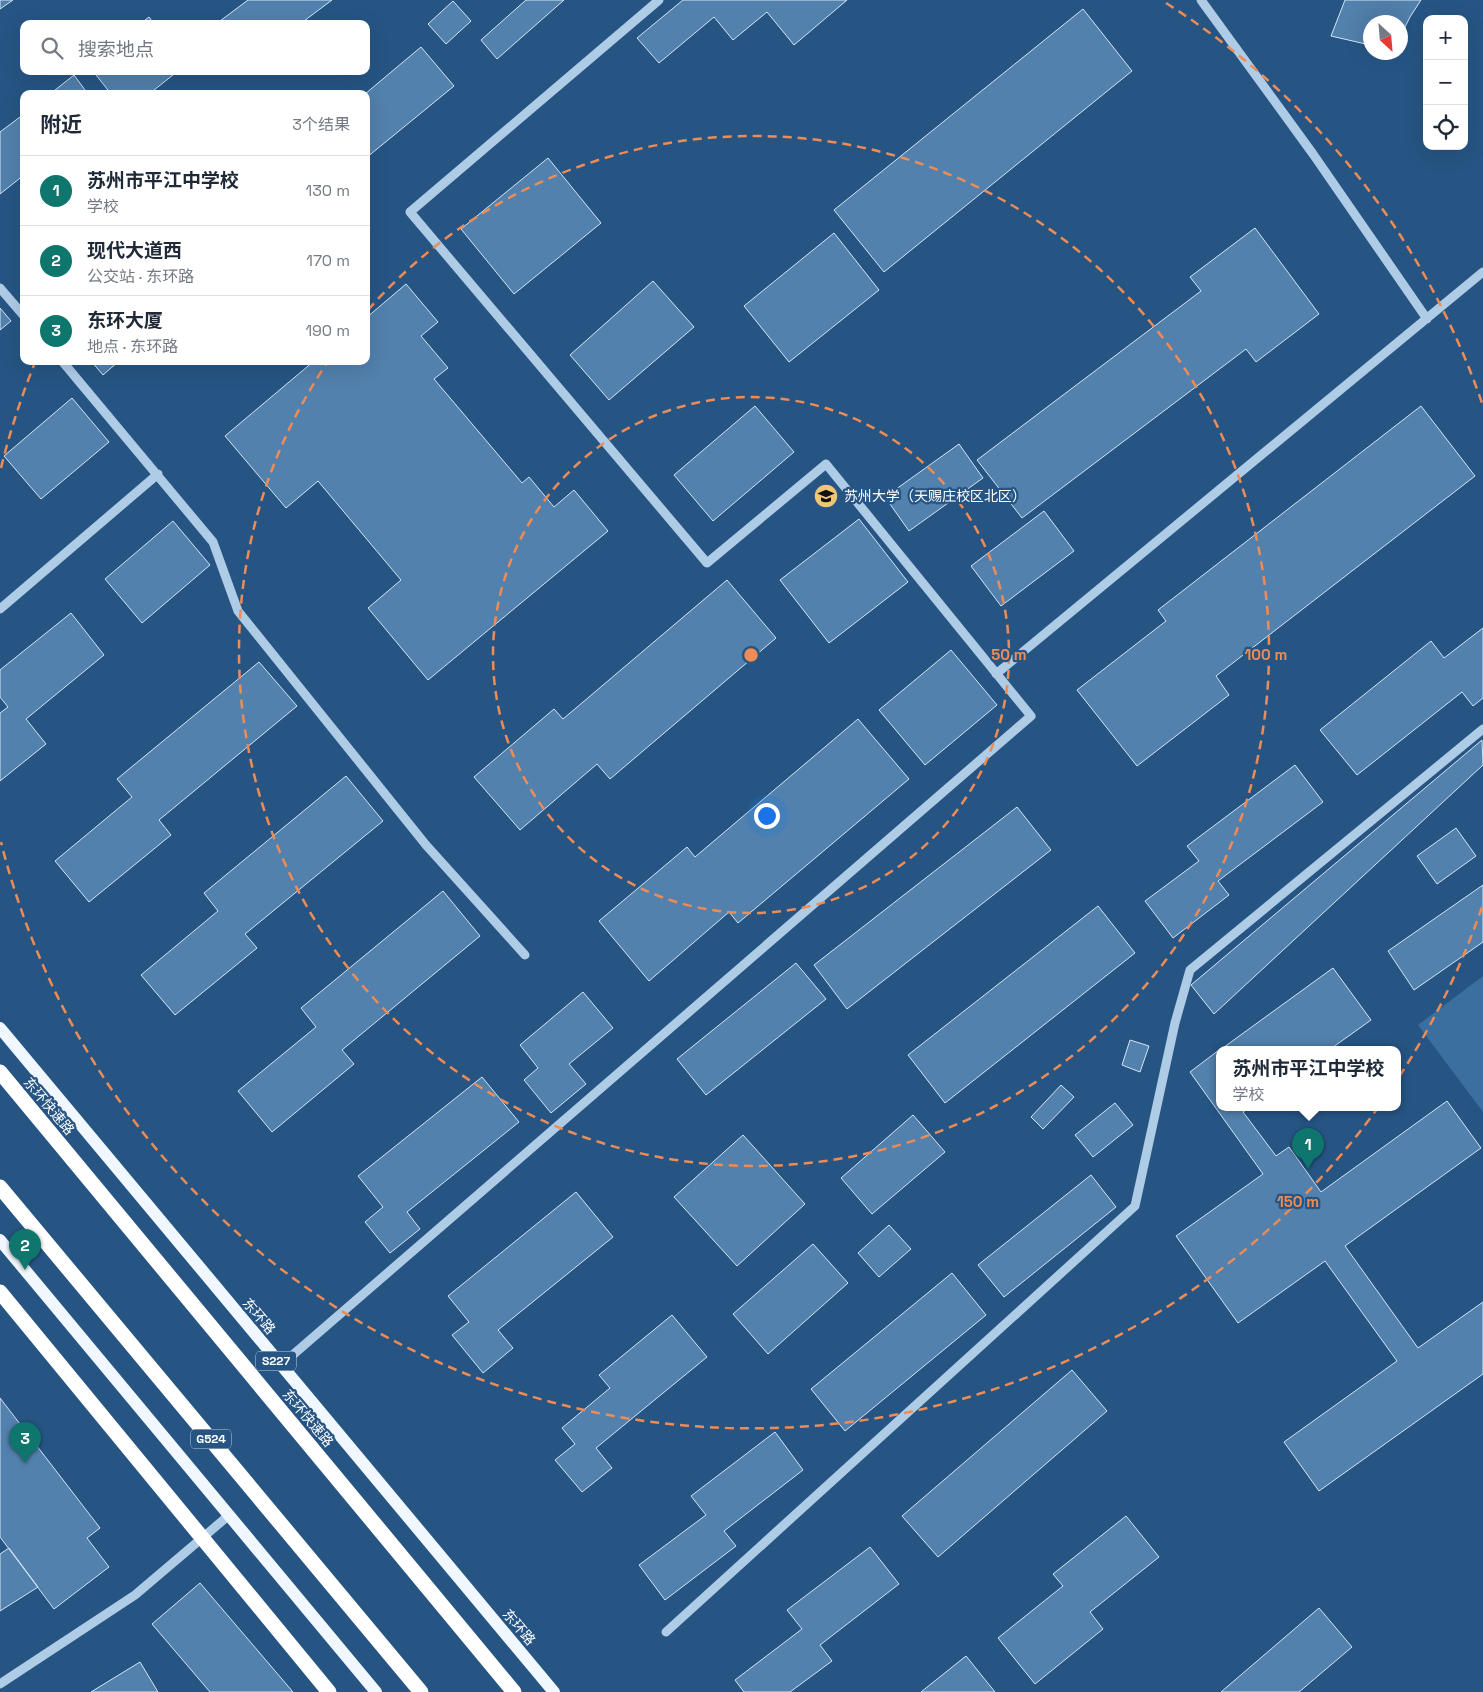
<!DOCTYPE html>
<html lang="zh">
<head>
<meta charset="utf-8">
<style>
  :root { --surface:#fff; --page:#f6f6f7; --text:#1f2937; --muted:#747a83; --line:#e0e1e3; --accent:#0f766e }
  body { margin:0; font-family:"Space Grotesk","Noto Sans SC",sans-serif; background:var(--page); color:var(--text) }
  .controls { position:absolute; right:15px; top:15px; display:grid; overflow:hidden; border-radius:10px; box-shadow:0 5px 20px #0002 }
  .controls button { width:45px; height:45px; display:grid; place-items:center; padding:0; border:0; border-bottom:1px solid var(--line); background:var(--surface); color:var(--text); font:25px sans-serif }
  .compass { position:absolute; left:1363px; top:15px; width:45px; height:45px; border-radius:50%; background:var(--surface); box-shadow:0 5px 20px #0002; rotate:154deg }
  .you { position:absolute; left:766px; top:815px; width:18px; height:18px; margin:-12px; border:4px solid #fff; border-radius:50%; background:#1a73e8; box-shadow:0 0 0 8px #1a73e833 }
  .badge { display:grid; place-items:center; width:32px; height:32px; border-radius:50%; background:var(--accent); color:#fff; font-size:16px; font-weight:700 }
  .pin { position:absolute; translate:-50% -41px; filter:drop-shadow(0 1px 2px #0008) }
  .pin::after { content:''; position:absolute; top:26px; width:18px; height:15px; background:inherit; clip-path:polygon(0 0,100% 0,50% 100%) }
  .popup { position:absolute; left:1216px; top:1046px; width:185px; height:65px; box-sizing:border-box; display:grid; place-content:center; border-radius:10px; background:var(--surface); filter:drop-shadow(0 1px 4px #0005); font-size:16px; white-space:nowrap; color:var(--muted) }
  .popup b { font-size:19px; color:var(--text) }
  .popup::after { content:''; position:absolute; left:50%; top:100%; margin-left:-10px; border:10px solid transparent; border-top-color:var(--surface) }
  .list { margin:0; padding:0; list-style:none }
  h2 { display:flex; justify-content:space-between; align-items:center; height:65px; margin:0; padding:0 20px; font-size:21px }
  h2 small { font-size:16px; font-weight:400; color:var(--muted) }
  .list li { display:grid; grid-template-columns:32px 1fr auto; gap:15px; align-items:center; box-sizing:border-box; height:70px; padding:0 20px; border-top:1px solid var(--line) }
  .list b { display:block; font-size:19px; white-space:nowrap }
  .list p { margin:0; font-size:16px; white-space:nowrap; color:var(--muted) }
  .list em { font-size:16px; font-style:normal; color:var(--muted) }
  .icon { flex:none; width:28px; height:28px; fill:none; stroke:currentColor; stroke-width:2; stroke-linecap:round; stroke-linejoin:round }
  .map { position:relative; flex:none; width:1483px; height:1692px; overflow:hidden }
  .search { position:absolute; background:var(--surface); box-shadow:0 5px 20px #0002; left:20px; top:20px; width:350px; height:55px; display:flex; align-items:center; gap:12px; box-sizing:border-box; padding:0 18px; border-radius:10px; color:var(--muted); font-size:19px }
  .panel { position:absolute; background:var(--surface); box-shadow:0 5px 20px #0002; left:20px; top:90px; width:350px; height:275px; border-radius:10px }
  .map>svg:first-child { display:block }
  .green { fill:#3a6fa0 }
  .building { fill:#5281ad; stroke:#d3e5f6 }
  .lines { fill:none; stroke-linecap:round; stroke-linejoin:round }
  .minor { stroke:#afcce7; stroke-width:9 }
  .major { stroke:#f1f7fe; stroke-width:12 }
  .highway { stroke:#fff; stroke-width:15 }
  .highway-bridge { stroke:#fff; stroke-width:15 }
  .ring { fill:none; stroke:#ef8b55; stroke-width:2.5; stroke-dasharray:9 6 }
  .labels { text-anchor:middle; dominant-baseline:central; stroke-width:4.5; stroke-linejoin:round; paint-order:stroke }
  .shield { fill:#265584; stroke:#beccda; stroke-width:1 }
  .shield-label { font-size:12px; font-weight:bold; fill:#fff }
  .poi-label { font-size:14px; fill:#fff; stroke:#265584; text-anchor:start }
  .street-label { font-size:14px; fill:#fff; stroke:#265584 }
  .centre { fill:#ef8b55; stroke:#265584; stroke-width:2.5 }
  .ring-label { font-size:15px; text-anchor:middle; font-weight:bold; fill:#ef8b55; stroke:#265584; stroke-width:4.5; stroke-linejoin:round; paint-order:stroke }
</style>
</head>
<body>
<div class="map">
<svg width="1483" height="1692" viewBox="0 0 1483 1692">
  <rect width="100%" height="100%" fill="#265584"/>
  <path class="green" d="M1483 976V1112L1418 1025Z"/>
  <path class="building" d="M0 0H13L0 9Z
    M248 0H332L300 24H216Z
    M526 0H564L497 59 481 40Z
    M683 0H847L794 45 767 12 733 40 714 17 659 63 637 38Z
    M1345 0H1421L1410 17 1400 37V22H1370V45L1331 36Z
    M453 1 471 21 446 44 428 24Z
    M1083 9 1132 71 884 272 834 210Z
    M149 17 154 24H140Z
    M421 47 454 86 366 158 365 94Z
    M93 71H178L149 94H111Z
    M74 75 88 94H50Z
    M24 114V175L0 194V132Z
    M548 158 601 223 514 294 461 229Z
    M1255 228 1319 314 1256 362 1246 349 1022 518 977 460 1201 291 1190 277Z
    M834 233 879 290 789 362 744 306Z
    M653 281 694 327 609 400 570 355Z
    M406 284 438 322 421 336 448 368 434 379 522 483 529 477 554 507 574 490 608 531 428 680 368 608 401 580 318 481 286 508 225 436 314 361H366V318Z
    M0 308 11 321 0 330Z
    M91 361H119L103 375Z
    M72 398 109 442 41 499 4 456Z
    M755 406 794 452 713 521 674 475Z
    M1421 406 1475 476 1216 676 1229 695 1137 766 1077 690 1166 621 1158 610Z
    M959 444 983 478 909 531 885 497Z
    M1044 511 1074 551 1001 606 971 566Z
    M859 519 908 582 829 643 780 580Z
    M173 521 210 565 142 623 105 579Z
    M727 580 776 638 610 779 597 764 520 830 474 777 554 709 563 719Z
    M71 613 104 655 26 719 46 744 0 781V713L8 707 0 697V670Z
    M1483 628V698L1473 706 1462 692 1357 775 1320 730 1431 641 1444 658Z
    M951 650 997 705 925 765 879 710Z
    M259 662 297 706 159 820 171 835 89 902 55 861 132 797 117 779Z
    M858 719 909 779 738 923 729 912 649 981 599 921 687 847 695 857Z
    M1482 740 1483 765 1214 1014 1191 985Z
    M1295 765 1323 802 1218 881 1229 895 1173 938 1145 901 1199 861 1187 846Z
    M346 776 383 821 245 934 257 948 175 1015 141 975 218 911 204 893Z
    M1017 807 1051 850 847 1009 814 965Z
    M1456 828 1476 856 1437 884 1417 856Z
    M1483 885V942L1414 990 1388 951Z
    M443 891 480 936 342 1050 354 1064 272 1132 238 1091 316 1027 301 1008Z
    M1098 906 1135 953 945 1103 908 1055Z
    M796 963 826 999 706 1095 677 1059Z
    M1333 968 1371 1020 1329 1050H1220Z
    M583 992 613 1028 569 1064 586 1084 551 1113 524 1080 538 1068 520 1045Z
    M1130 1040 1149 1046 1140 1072 1122 1065Z
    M1219 1050V1108H1249L1243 1112 1276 1156 1289 1147 1321 1192 1447 1101 1481 1148 1345 1246 1418 1348 1483 1302V1374L1319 1491 1284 1442 1397 1361 1325 1261 1238 1323 1176 1236 1263 1174 1190 1072Z
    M482 1077 519 1122 407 1212 420 1229 390 1253 365 1222 383 1207 358 1176Z
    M1061 1085 1074 1097 1043 1129 1031 1117Z
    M1115 1103 1133 1125 1093 1157 1075 1135Z
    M913 1115 945 1152 872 1214 841 1178Z
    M743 1135 805 1204 737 1266 674 1197Z
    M1091 1175 1116 1207 1004 1297 978 1265Z
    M576 1192 613 1237 498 1330 513 1348 483 1373 452 1335 469 1322 448 1296Z
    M889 1225 911 1249 879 1277 858 1253Z
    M813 1244 848 1283 768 1354 733 1314Z
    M952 1273 986 1315 845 1431 811 1389Z
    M672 1315 707 1357 596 1448 612 1468 582 1492 555 1460 575 1444 562 1428 610 1388 599 1375Z
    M1072 1370 1107 1411 938 1557 902 1516Z
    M0 1398 100 1528 87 1538 109 1567 54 1609 0 1537Z
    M775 1432 803 1470 724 1531 736 1546 665 1600 639 1565 706 1515 691 1496Z
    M1126 1516 1159 1557 1090 1612 1103 1629 1035 1684 998 1638 1063 1586 1053 1574Z
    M870 1547 899 1584 820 1645 832 1661 790 1692H744L735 1680 802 1629 787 1610Z
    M9 1548 38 1587 0 1611V1554Z
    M200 1583 293 1692H210L152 1624Z
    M1319 1608 1352 1647 1299 1692H1221Z
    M966 1656 995 1692H921Z
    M140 1662 158 1692H91Z"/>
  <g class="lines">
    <path class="minor" d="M1201 0 1313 154 1427 319
      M0 288 24 316
      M62 361 213 542 238 611 426 845 525 955
      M0 609 158 474
      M996 674 1483 272
      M280 1366 1031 716 826 464 707 563 410 212 659 0
      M666 1632 1135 1206 1175 1023 1190 970 1483 729
      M0 1684 135 1595 228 1516"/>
    <path class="major" d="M0 1028 554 1692
      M0 1240 376 1692"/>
    <path class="highway" d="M0 1072 514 1692
      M0 1187 421 1692"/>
    <path class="highway-bridge" d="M0 1292 329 1692"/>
  </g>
  <g class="ring">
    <circle cx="751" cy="655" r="258"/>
    <path d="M368 310A515 515 0 1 1 327 363"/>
    <path d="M1482 907A773 773 0 0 1 1 842M1 468A773 773 0 0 1 34 365M1166 3A773 773 0 0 1 1482 403"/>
  </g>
  <defs>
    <g id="university-disc" transform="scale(1.25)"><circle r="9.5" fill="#f0c574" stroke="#265584"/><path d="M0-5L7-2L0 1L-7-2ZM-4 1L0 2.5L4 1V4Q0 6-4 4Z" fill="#111"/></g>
  </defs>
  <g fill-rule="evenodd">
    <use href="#university-disc" x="826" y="496"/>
  </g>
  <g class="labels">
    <g class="shield">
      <rect x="256" y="1351.5" width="40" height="19" rx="4"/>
      <rect x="191" y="1429.5" width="40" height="19" rx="4"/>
    </g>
    <g class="shield-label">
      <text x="276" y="1361">S227</text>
      <text x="211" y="1439">G524</text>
    </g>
    <g class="poi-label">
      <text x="844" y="496">苏州大学（天赐庄校区北区）</text>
    </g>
    <g class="street-label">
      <text transform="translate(49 1106) rotate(50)">东环快速路</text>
      <text transform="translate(259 1316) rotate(50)">东环路</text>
      <text transform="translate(308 1418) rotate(50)">东环快速路</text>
      <text transform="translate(519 1627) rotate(50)">东环路</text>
    </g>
  </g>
  <circle cx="751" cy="655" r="8" class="centre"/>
  <g class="ring-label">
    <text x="1009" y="660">50 m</text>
    <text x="1266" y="660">100 m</text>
    <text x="1298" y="1207">150 m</text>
  </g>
</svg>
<div class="controls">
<button>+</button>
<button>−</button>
<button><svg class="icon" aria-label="locate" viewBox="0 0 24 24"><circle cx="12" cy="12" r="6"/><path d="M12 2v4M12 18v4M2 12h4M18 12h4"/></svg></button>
</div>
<svg class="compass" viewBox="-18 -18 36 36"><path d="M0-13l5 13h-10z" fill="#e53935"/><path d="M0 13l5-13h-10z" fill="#747a83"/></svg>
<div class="you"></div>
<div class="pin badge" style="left:1308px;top:1169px">1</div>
<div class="popup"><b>苏州市平江中学校</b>学校</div>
<div class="pin badge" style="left:25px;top:1270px">2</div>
<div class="pin badge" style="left:25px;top:1463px">3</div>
<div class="search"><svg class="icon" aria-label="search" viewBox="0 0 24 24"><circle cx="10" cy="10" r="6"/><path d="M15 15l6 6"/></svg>搜索地点</div>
<section class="panel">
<h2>附近<small>3个结果</small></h2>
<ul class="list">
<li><span class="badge">1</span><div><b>苏州市平江中学校</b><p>学校</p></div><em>130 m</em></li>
<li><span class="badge">2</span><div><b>现代大道西</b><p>公交站 · 东环路</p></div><em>170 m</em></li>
<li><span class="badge">3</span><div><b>东环大厦</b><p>地点 · 东环路</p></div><em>190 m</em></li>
</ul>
</section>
</div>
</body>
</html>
